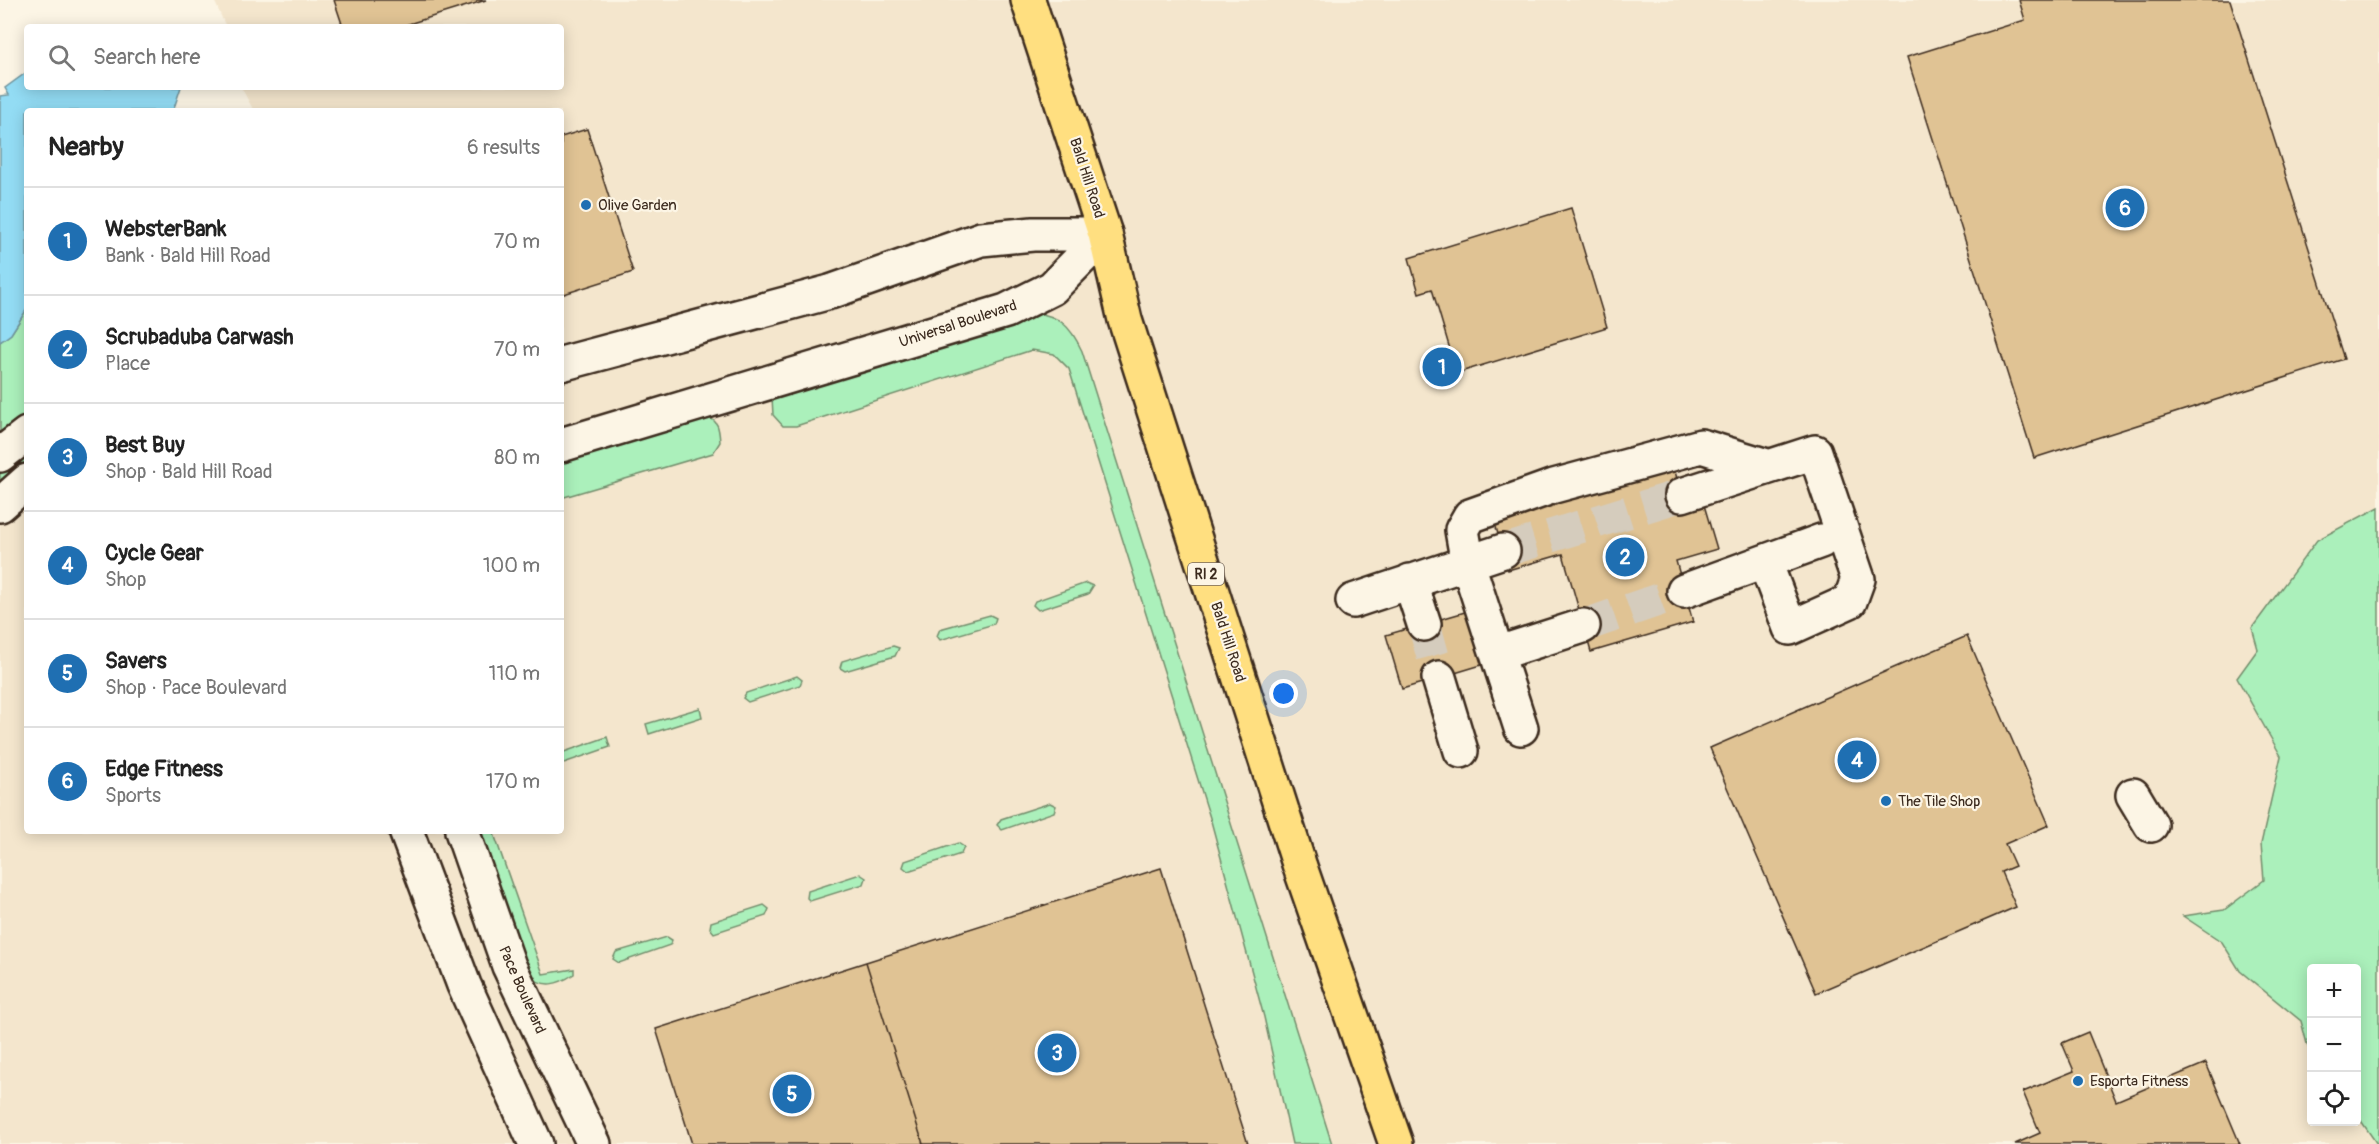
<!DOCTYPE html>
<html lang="en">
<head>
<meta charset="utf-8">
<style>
  :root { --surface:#fff; --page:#f6f6f6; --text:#222; --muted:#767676; --line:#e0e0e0; --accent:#1f6fb2 }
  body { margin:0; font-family:Pangolin,sans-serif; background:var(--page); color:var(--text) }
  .controls { position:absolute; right:18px; bottom:18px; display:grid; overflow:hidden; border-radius:6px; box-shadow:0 3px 15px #0003 }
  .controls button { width:54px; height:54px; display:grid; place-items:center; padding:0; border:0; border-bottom:2px solid var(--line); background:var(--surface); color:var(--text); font:30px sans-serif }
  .you { position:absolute; left:1284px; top:694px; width:21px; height:21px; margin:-15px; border:4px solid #fff; border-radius:50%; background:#1a73e8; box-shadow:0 0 0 9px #1a73e833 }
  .badge { display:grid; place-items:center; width:39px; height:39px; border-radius:50%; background:var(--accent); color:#fff; font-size:20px; font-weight:700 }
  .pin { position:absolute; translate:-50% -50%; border:3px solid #fff; box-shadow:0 2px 6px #0006 }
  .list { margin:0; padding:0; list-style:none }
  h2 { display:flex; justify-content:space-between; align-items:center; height:78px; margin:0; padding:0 24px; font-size:26px }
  h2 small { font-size:20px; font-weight:400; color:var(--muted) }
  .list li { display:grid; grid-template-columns:39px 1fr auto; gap:18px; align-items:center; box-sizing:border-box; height:108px; padding:0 24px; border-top:2px solid var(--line) }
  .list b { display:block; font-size:22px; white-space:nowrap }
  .list p { margin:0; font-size:20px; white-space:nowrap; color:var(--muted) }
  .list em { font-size:20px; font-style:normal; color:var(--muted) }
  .icon { flex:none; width:33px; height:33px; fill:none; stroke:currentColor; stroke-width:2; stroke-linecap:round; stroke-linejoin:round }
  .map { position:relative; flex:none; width:2379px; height:1144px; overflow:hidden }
  .search { position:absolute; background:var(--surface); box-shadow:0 3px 15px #0003; left:24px; top:24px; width:540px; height:66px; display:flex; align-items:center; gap:15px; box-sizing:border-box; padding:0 21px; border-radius:6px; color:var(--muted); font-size:22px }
  .panel { position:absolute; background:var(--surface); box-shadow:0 3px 15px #0003; left:24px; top:108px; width:540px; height:726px; border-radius:6px }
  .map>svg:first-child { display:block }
  .built { fill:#f4e6cd }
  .green { fill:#abf0bb; stroke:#738d6c; stroke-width:1.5 }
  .water { fill:#93dcf4; stroke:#70959e; stroke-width:1.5 }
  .building { fill:#e0c394; stroke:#3b2a1e; stroke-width:1.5 }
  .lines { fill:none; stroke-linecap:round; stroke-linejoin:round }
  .minor-tunnel { stroke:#d5ccbd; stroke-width:33; stroke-dasharray:33 16; stroke-linecap:butt }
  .minor-casing { stroke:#3b2a1e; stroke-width:38 }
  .major-casing { stroke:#3b2a1e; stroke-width:38 }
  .minor { stroke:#fcf5e5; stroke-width:33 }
  .major { stroke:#ffdf80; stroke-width:33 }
  .poi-dot { fill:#1f6fb2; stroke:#fcf5e5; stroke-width:2 }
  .labels { text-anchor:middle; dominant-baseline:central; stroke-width:4.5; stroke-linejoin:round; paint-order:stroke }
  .shield { fill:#fcf5e5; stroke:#75675a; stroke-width:1.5 }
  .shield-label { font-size:14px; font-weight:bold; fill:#3b2a1e }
  .street-label { font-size:15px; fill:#3b2a1e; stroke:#fcf5e5 }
  .poi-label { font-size:15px; fill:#3b2a1e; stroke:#fcf5e5; text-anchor:start }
</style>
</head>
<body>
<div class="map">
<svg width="2379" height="1144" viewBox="0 0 2379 1144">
  <rect width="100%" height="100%" fill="#fcf5e5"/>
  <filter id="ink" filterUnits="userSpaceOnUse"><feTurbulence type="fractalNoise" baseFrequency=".0167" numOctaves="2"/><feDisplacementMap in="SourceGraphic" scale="12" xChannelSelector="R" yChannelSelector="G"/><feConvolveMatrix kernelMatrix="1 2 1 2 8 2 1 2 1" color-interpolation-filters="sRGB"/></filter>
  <g filter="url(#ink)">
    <path class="built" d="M214 0H2379V507L2258 649 2237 678 2281 756 2261 844 2264 880 2224 910 2184 917 2222 942 2240 971 2301 1021 2307 1044 2311 1051 2312 1122H2356L2357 1115 2377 1144H0V505L27 481V831H561V111H254L241 87H561V27H226Z"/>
    <path class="green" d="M27 309V481L0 505V342L11 334Z
      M1032 312C1060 316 1070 325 1082 351L1332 1144H1292L1264 1017 1211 821 1069 369 1054 354 1032 350 796 426H783L773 415 772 397Z
      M706 416C719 421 719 429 720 442L713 453 561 498V461Z
      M2379 507V1144H2377L2357 1115 2356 968H2312L2311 1051 2307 1044 2301 1021 2240 971 2222 942 2183 916 2224 910 2264 880 2261 844 2281 756 2237 678 2258 649 2252 628 2317 540Z
      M1086 583 1093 586 1088 594 1038 610 1033 605 1035 601Z
      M990 615 996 618 994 624 940 640 937 636 940 629Z
      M893 646 899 648 895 656 845 671 840 668 842 661Z
      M797 676 802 680 800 685 748 702 743 698 746 693Z
      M700 708 702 717 649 734 646 724Z
      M607 737 610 747 561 764V753Z
      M1050 803 1056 806 1054 812 1002 830 997 825 1001 819Z
      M478 831H493L543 974 574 969V974C558 985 543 989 529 975Z
      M958 843 964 847 961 854 908 871 903 867 905 861Z
      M860 874 866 878 864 884 810 901 807 898 808 891Z
      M764 905 769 909 766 916 714 933 710 928 711 922Z
      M667 937 672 940 670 945 619 963 613 959 616 952Z"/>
    <path class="water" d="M27 72V87H181L173 111H27V309L11 334 0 342V96L9 95 5 88Z"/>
    <path class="building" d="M334 0H486L399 27H343Z
      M2019 0H2230L2344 359 2034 458 1907 57 2025 20Z
      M587 129 633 272 561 295V137Z
      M1571 208 1607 327 1457 373 1432 289 1419 293 1409 258Z
      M1674 468 1686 510 1704 505 1717 549 1676 561 1693 622 1591 652 1563 554 1508 570 1494 520Z
      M1472 610 1488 663 1402 689 1386 635Z
      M1967 636 2049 825 2005 844 2015 866 2001 872 2016 907 1816 993 1710 748Z
      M1161 868 1248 1144H923L866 962Z
      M866 962 923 1144H692L656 1029Z
      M2088 1032 2116 1101 2206 1063 2240 1144H2015L2040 1133 2023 1092 2074 1071 2062 1043Z"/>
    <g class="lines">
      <path class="minor-tunnel" d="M1503 551 1682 495
        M1424 624 1439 678
        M1583 626 1684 591"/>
      <g class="minor-casing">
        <path id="minor" d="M561 364 830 292 981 239 1033 234H1105
          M561 445 1006 311 1052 288 1105 234
          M0 455 27 434
          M1682 495 1815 452 1858 579 1850 601 1790 628 1765 562
          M0 505 27 481
          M1410 581 1424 624
          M1684 591 1821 541
          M1353 601 1503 551
          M1499 653 1583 626
          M1439 678 1461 751
          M1521 728 1468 564 1462 530 1470 516 1554 486 1701 446 1767 466
          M2133 795 2151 825
          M406 831 464 985 536 1144
          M462 831 509 966 594 1144"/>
      </g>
      <g class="major-casing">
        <path id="major" d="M1028 0 1105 234 1125 320 1300 867 1396 1144"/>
      </g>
      <use href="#minor" class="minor"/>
      <use href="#major" class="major"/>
    </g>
  </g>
  <g class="poi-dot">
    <circle cx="586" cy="205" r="6"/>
    <circle cx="1886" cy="801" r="6"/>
    <circle cx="2078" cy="1081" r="6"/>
  </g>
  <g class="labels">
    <rect class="shield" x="1188" y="563" width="36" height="22" rx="4.5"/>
    <g class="shield-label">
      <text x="1206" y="574">RI 2</text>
    </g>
    <g class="street-label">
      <text transform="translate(1087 178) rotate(72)">Bald Hill Road</text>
      <text transform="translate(958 324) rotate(-18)">Universal Boulevard</text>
      <text transform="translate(1228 642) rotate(72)">Bald Hill Road</text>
      <text transform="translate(522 990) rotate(66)">Pace Boulevard</text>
    </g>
    <g class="poi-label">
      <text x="598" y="205">Olive Garden</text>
      <text x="1898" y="801">The Tile Shop</text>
      <text x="2090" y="1081">Esporta Fitness</text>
    </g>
  </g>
</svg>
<div class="controls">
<button>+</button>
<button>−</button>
<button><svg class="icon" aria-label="locate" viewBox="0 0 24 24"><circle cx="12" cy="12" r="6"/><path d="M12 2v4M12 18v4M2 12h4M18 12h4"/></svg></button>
</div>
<div class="you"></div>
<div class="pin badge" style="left:1442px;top:367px">1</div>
<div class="pin badge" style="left:1625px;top:557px">2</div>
<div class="pin badge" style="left:1057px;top:1053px">3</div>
<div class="pin badge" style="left:1857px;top:760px">4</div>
<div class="pin badge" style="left:792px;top:1094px">5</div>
<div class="pin badge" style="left:2125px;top:208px">6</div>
<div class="search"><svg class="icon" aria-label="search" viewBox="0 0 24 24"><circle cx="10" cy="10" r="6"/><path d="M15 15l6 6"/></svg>Search here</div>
<section class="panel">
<h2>Nearby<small>6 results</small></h2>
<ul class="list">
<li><span class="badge">1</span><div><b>WebsterBank</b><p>Bank · Bald Hill Road</p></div><em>70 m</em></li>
<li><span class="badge">2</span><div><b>Scrubaduba Carwash</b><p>Place</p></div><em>70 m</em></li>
<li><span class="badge">3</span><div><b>Best Buy</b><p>Shop · Bald Hill Road</p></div><em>80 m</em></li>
<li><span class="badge">4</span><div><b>Cycle Gear</b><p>Shop</p></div><em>100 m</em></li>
<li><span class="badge">5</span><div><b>Savers</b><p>Shop · Pace Boulevard</p></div><em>110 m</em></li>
<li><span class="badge">6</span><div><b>Edge Fitness</b><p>Sports</p></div><em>170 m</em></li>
</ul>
</section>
</div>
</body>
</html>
